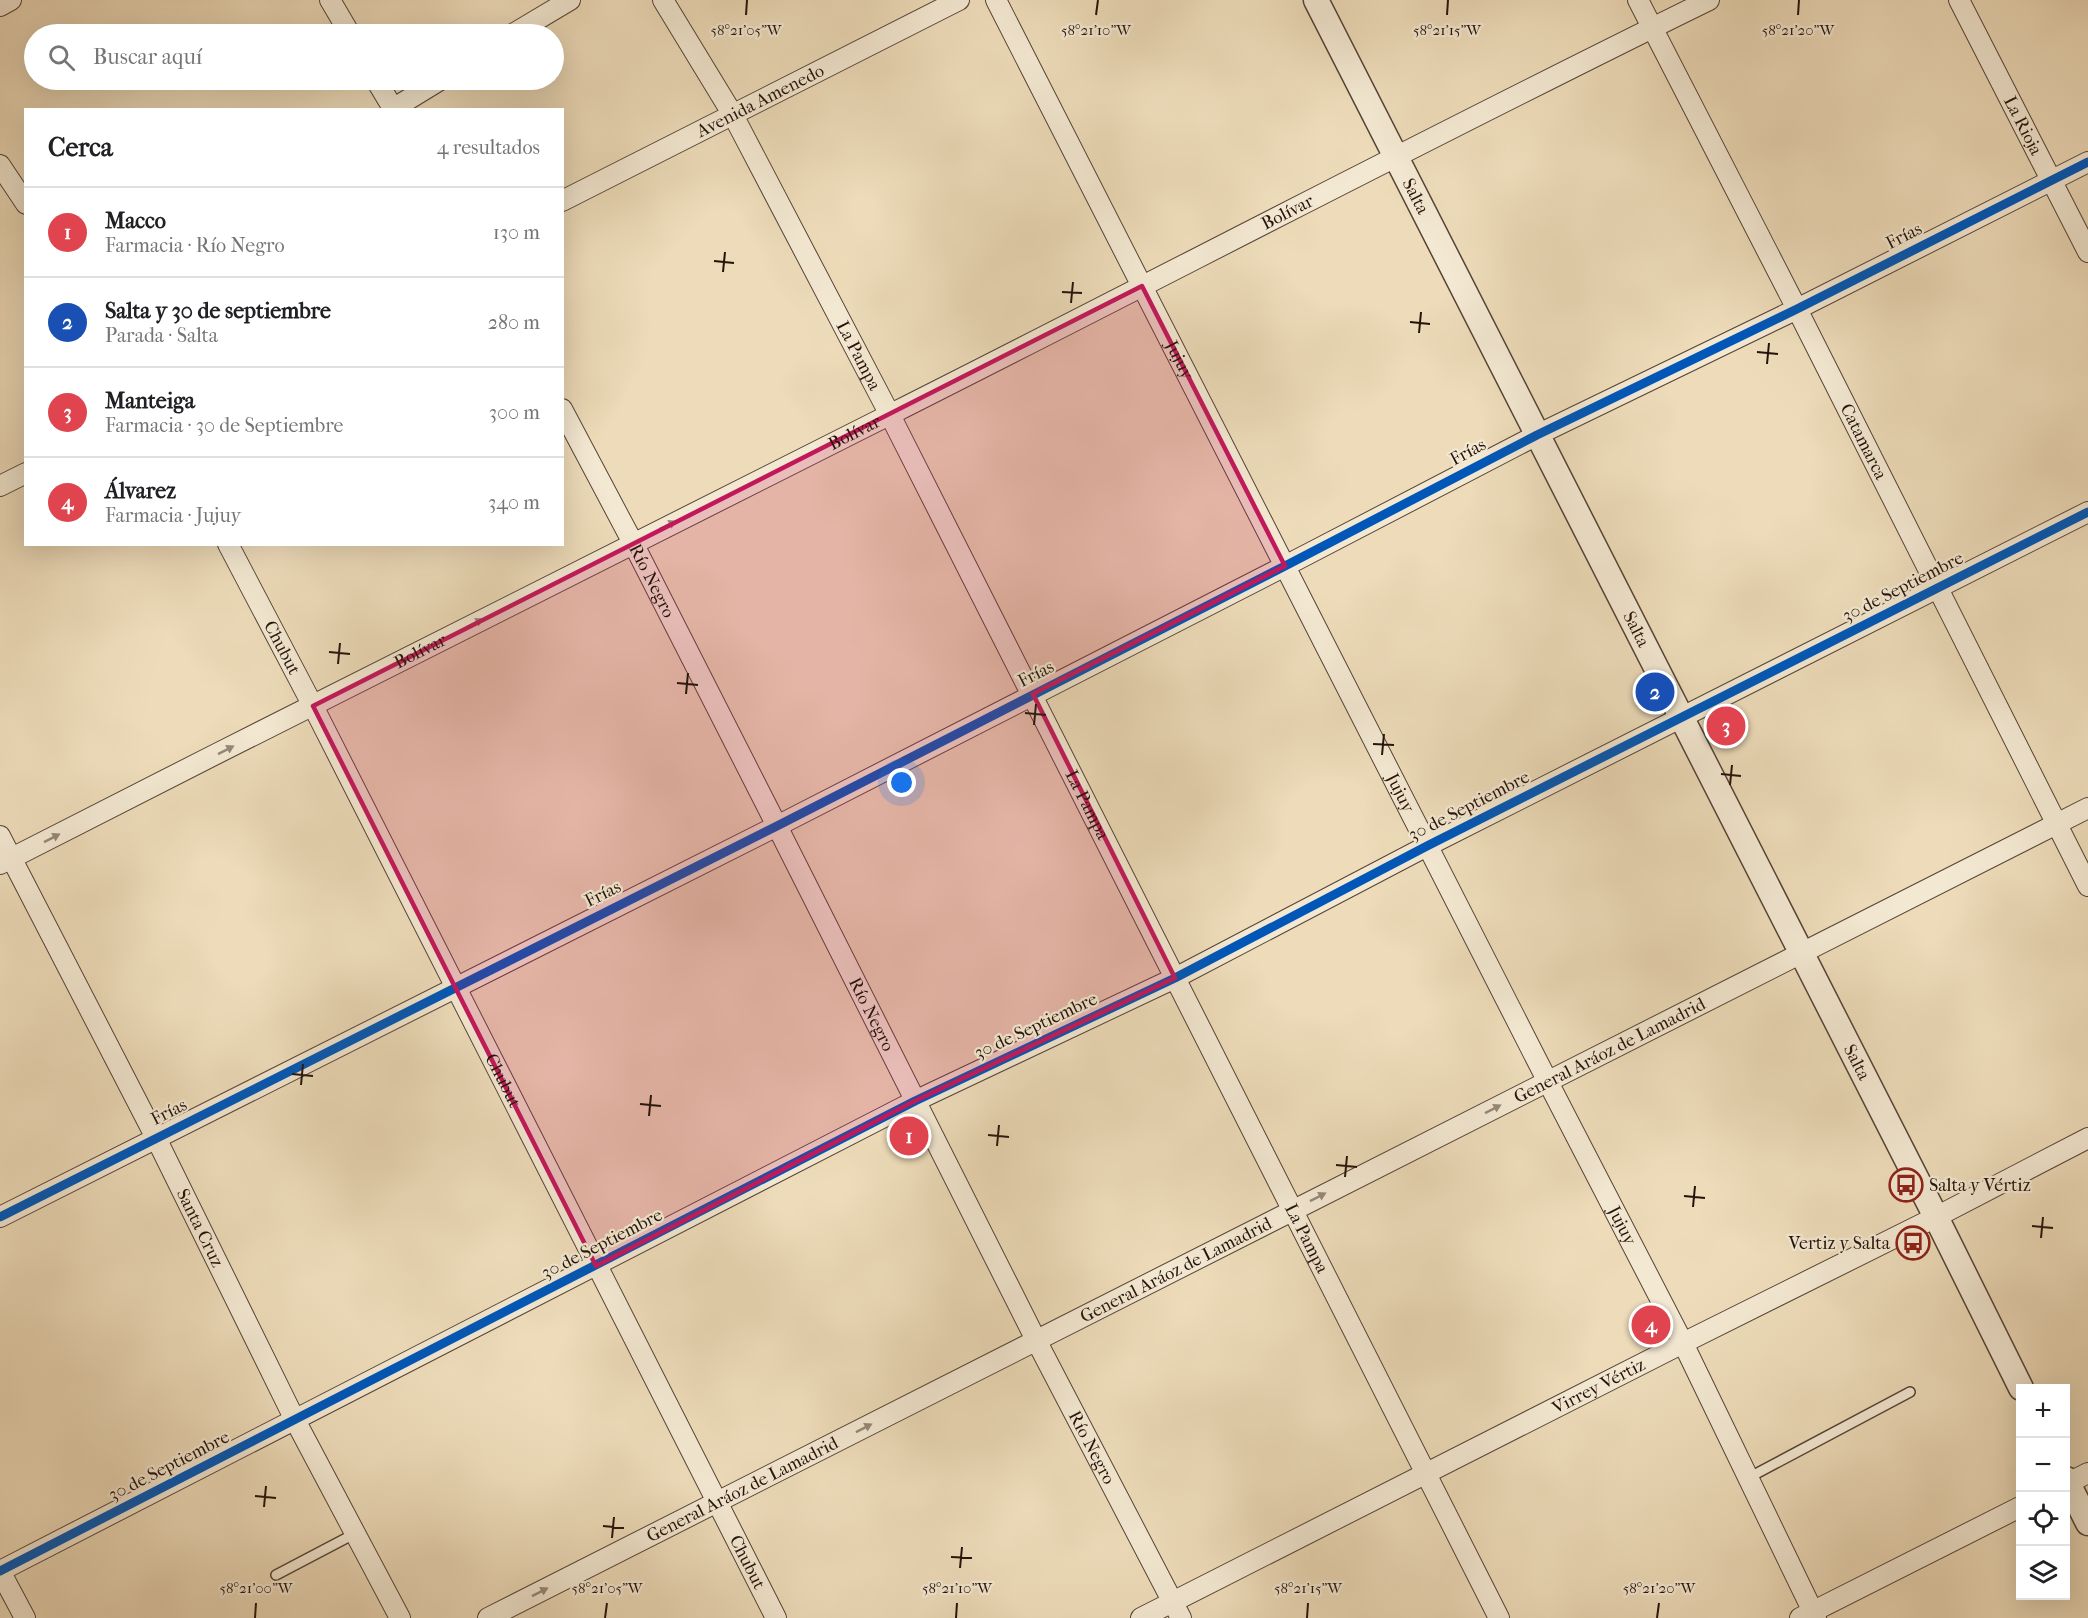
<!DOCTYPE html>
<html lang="es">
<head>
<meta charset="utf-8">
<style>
  :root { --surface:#fff; --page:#f2f2f2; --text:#202124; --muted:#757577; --line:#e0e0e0; --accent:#8f2418 }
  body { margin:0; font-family:"IM FELL French Canon",serif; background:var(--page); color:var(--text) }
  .controls { position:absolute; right:18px; bottom:18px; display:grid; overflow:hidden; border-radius:0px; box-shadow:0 6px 24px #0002 }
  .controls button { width:54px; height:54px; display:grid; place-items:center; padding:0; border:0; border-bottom:2px solid var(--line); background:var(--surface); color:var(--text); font:30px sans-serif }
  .you { position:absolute; left:902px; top:783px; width:21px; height:21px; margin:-15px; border:4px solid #fff; border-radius:50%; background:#1a73e8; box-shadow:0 0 0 9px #1a73e833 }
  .badge { display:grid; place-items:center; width:39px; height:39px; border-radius:50%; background:var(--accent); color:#fff; font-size:20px; font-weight:700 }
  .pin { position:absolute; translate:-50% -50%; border:3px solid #fff; box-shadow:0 2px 6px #0006 }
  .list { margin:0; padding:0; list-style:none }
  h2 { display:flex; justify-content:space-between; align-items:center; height:78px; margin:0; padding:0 24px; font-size:26px }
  h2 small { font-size:20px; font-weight:400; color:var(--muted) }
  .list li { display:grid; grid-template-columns:39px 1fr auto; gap:18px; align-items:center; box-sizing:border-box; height:90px; padding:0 24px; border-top:2px solid var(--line) }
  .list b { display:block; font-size:22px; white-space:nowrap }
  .list p { margin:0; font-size:20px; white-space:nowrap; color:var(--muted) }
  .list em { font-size:20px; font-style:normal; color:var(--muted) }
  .icon { flex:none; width:33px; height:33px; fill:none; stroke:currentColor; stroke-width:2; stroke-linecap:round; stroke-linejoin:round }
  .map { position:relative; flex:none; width:2088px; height:1618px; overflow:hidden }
  .search { position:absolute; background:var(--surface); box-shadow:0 6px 24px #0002; left:24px; top:24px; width:540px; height:66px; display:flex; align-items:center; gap:15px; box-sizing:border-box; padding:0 21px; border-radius:33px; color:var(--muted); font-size:22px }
  .panel { position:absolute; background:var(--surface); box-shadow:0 6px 24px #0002; left:24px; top:108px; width:540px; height:438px; border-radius:0px }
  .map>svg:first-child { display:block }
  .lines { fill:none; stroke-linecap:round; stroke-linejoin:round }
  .service-casing { stroke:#564436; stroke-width:12 }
  .minor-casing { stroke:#564436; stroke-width:22 }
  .tertiary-casing { stroke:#564436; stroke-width:27 }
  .service { stroke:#f3e8d2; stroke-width:9 }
  .minor { stroke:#f3e8d2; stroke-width:20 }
  .tertiary { stroke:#f3e8d2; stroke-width:24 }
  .cycleway-casing { stroke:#f3e8d2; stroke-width:13 }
  .cycleway { stroke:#0057b8; stroke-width:9 }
  .oneway { fill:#968878 }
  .marked { fill:#c2185b; fill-opacity:0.2; stroke:#c2185b; stroke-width:4.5; stroke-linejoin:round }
  .ticks { fill:none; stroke:#24120a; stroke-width:2 }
  .labels { text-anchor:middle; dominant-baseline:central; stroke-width:4.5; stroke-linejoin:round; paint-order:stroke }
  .street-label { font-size:18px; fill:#24120a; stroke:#f3e8d2 }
  .poi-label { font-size:18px; fill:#24120a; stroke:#f3e8d2; text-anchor:start }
  .ticks-label { font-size:15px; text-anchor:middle; fill:#24120a; stroke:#f3e8d2; stroke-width:4.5; stroke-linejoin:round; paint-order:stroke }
</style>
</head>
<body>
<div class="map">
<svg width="2088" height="1618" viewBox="0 0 2088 1618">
  <rect width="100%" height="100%" fill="#eddbb9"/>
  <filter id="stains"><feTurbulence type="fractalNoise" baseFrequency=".00333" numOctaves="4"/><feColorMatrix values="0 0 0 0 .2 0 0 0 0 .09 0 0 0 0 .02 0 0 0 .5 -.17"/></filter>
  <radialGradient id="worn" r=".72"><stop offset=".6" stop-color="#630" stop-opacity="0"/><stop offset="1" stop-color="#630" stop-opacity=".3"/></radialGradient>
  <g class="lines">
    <g class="service-casing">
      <path id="service" d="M1748 1478 1910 1392
        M276 1575 356 1533"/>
    </g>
    <g class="minor-casing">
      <g id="minor">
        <path d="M330 0 350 34"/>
        <path id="s1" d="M663 0 733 115 890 415 1499 1618"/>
        <path id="s2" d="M996 0 1548 1082 1683 1343 1816 1618"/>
        <path id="s3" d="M1638 0 1797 309 2088 886"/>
        <path id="s4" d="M1959 0 2088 252"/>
        <path d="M0 6 11 0"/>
        <path d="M513 34 570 0"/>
        <path d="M376 80 394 110"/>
        <path d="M391 110 440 80"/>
        <path d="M0 165 26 204"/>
        <path id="s5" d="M562 201 959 0"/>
        <path id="s6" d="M562 409 633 543 777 826 1036 1340 1181 1618"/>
        <path d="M0 486 26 473"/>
        <path id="s7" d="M228 544 313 706 776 1618"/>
        <path id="s8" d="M0 836 156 1138 295 1420 400 1618"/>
        <path id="s9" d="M0 864C297 712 596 563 893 413 1165 276 1435 134 1709 0"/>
        <path d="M0 1217 777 826 1285 566 1537 435 1797 309 2088 162"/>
        <path d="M2066 1484 2088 1473"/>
        <path d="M0 1571 915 1101 1175 978 1427 846 2088 512"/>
        <path d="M0 1571 25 1618"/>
        <path id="s10" d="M488 1618 2088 808"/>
        <path id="s11" d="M1141 1618 1683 1343 1936 1217 2088 1138"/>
        <path d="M1800 1618 2020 1507"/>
      </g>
    </g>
    <g class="tertiary-casing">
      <g id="tertiary">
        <path id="s12" d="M1316 0 1936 1217 2021 1388"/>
        <path d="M2066 1479 2088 1523"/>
      </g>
    </g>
    <use href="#service" class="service"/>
    <use href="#minor" class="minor"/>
    <use href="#tertiary" class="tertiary"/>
    <g class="cycleway-casing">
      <path id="cycleway" d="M0 1217 777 826 1285 566 1537 435 1797 309 2088 162
        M0 1571 915 1101 1175 978 1427 846 2088 512"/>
    </g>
    <use href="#cycleway" class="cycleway"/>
  </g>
  <defs><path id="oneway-solid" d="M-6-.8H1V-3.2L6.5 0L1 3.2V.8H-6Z" transform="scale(1.5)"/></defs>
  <g class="oneway">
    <use href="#oneway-solid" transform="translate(668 525) rotate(-26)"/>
    <use href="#oneway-solid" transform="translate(475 623) rotate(-27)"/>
    <use href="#oneway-solid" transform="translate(226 750) rotate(-27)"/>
    <use href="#oneway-solid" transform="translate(52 838) rotate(-27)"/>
    <use href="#oneway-solid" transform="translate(1493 1109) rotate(-27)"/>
    <use href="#oneway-solid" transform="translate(1318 1197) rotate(-27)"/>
    <use href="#oneway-solid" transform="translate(864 1428) rotate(-27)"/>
    <use href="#oneway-solid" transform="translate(540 1592) rotate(-27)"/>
  </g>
  <path class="marked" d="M1142 286 1285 566 1033 694 1175 978 915 1101 596 1266 313 706Z"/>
  <path class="ticks" d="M746 15 747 0M1096 15 1098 0M1447 15 1448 0M1798 15 1799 0M714 261 734 263M723 272 725 252M1062 292 1082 293M1071 303 1073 282M1410 322 1430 324M1419 333 1421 312M1757 352 1778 354M1767 364 1769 343M329 652 350 654M338 664 340 643M677 683 698 685M686 694 688 673M1025 713 1046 715M1034 725 1036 704M1373 744 1394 745M1382 755 1384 734M1721 774 1741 776M1730 785 1732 765M292 1074 313 1076M301 1085 303 1064M640 1104 661 1106M649 1116 651 1095M988 1135 1009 1137M997 1146 999 1125M1336 1165 1357 1167M1345 1177 1347 1156M1684 1196 1705 1198M1693 1207 1695 1186M2032 1226 2053 1228M2041 1238 2043 1217M255 1496 276 1498M264 1507 266 1486M603 1526 624 1528M612 1538 614 1517M951 1557 972 1558M960 1568 962 1547M255 1618 256 1603M605 1618 607 1603M956 1618 957 1603M1307 1618 1308 1603M1657 1618 1659 1603"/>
  <defs>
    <g id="bus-ring" transform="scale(1.725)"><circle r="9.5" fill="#f3e8d2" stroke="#8f2418" stroke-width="1.5"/><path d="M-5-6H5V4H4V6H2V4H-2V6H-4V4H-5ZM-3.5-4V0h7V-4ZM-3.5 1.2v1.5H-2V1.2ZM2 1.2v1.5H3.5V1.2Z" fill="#8f2418"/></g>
  </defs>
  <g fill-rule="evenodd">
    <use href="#bus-ring" x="1906" y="1185"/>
    <use href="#bus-ring" x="1913" y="1243"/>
  </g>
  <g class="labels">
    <g class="street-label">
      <text stroke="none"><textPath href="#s5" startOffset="222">Avenida Amenedo</textPath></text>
      <text stroke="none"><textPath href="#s4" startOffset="141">La Rioja</textPath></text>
      <text stroke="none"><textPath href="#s12" startOffset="220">Salta</textPath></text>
      <text stroke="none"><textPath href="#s9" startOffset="1443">Bolívar</textPath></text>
      <text transform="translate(1904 236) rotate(-27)">Frías</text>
      <text stroke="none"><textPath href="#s1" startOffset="406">La Pampa</textPath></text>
      <text stroke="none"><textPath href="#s2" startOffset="404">Jujuy</textPath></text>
      <text stroke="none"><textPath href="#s9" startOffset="957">Bolívar</textPath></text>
      <text stroke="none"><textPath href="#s3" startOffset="496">Catamarca</textPath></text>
      <text transform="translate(1468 452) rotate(-28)">Frías</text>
      <text stroke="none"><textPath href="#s6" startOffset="194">Río Negro</textPath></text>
      <text transform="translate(1903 587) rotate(-27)">30 de Septiembre</text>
      <text stroke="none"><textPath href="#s12" startOffset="706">Salta</textPath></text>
      <text stroke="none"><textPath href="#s7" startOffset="117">Chubut</textPath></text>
      <text stroke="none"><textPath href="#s9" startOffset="471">Bolívar</textPath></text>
      <text transform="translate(1036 674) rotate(-27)">Frías</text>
      <text stroke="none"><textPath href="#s2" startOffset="890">Jujuy</textPath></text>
      <text stroke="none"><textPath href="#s1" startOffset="910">La Pampa</textPath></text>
      <text transform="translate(1469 806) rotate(-27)">30 de Septiembre</text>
      <text transform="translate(603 894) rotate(-26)">Frías</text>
      <text stroke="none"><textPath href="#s6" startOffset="680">Río Negro</textPath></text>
      <text transform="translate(1036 1026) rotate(-25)">30 de Septiembre</text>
      <text stroke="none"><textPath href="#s10" startOffset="1257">General Aráoz de Lamadrid</textPath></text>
      <text stroke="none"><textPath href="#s12" startOffset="1192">Salta</textPath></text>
      <text stroke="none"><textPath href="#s7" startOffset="603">Chubut</textPath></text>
      <text transform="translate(169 1112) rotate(-27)">Frías</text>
      <text stroke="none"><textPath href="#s2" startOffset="1376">Jujuy</textPath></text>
      <text stroke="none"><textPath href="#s8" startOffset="440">Santa Cruz</textPath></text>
      <text stroke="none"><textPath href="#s1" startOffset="1396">La Pampa</textPath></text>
      <text transform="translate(602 1244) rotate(-27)">30 de Septiembre</text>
      <text stroke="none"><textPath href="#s10" startOffset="771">General Aráoz de Lamadrid</textPath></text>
      <text stroke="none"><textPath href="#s11" startOffset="513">Virrey Vértiz</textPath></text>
      <text stroke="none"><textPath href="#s6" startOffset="1166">Río Negro</textPath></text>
      <text transform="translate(169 1466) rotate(-27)">30 de Septiembre</text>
      <text stroke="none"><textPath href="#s10" startOffset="285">General Aráoz de Lamadrid</textPath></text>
      <text stroke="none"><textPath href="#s7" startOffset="1143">Chubut</textPath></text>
    </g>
    <g class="poi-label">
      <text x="1929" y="1185">Salta y Vértiz</text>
      <text x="1890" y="1243" text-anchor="end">Vertiz y Salta</text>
    </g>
  </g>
  <g class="ticks-label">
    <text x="746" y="35">58°21'05"W</text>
    <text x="1096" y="35">58°21'10"W</text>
    <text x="1447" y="35">58°21'15"W</text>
    <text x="1798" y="35">58°21'20"W</text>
    <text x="256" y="1593">58°21'00"W</text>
    <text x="607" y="1593">58°21'05"W</text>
    <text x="957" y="1593">58°21'10"W</text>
    <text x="1308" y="1593">58°21'15"W</text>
    <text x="1659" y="1593">58°21'20"W</text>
  </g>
  <rect width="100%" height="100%" filter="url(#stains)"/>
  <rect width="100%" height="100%" fill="url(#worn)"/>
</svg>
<div class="controls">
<button>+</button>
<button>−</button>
<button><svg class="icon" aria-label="locate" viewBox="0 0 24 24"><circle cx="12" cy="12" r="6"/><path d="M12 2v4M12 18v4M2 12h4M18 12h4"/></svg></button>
<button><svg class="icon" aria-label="layers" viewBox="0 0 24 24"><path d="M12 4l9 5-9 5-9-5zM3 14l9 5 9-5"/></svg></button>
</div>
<div class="you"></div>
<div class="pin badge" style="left:909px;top:1136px;background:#e0444e">1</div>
<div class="pin badge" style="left:1655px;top:692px;background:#1a4fb4">2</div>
<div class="pin badge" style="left:1726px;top:726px;background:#e0444e">3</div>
<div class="pin badge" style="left:1651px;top:1325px;background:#e0444e">4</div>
<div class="search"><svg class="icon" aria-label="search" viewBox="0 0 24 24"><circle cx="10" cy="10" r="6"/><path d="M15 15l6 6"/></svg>Buscar aquí</div>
<section class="panel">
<h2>Cerca<small>4 resultados</small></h2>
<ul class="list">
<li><span class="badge" style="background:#e0444e">1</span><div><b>Macco</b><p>Farmacia · Río Negro</p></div><em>130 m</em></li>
<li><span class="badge" style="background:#1a4fb4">2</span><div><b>Salta y 30 de septiembre</b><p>Parada · Salta</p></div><em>280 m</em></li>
<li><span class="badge" style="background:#e0444e">3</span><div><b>Manteiga</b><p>Farmacia · 30 de Septiembre</p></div><em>300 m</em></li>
<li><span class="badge" style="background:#e0444e">4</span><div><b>Álvarez</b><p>Farmacia · Jujuy</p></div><em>340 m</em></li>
</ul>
</section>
</div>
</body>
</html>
